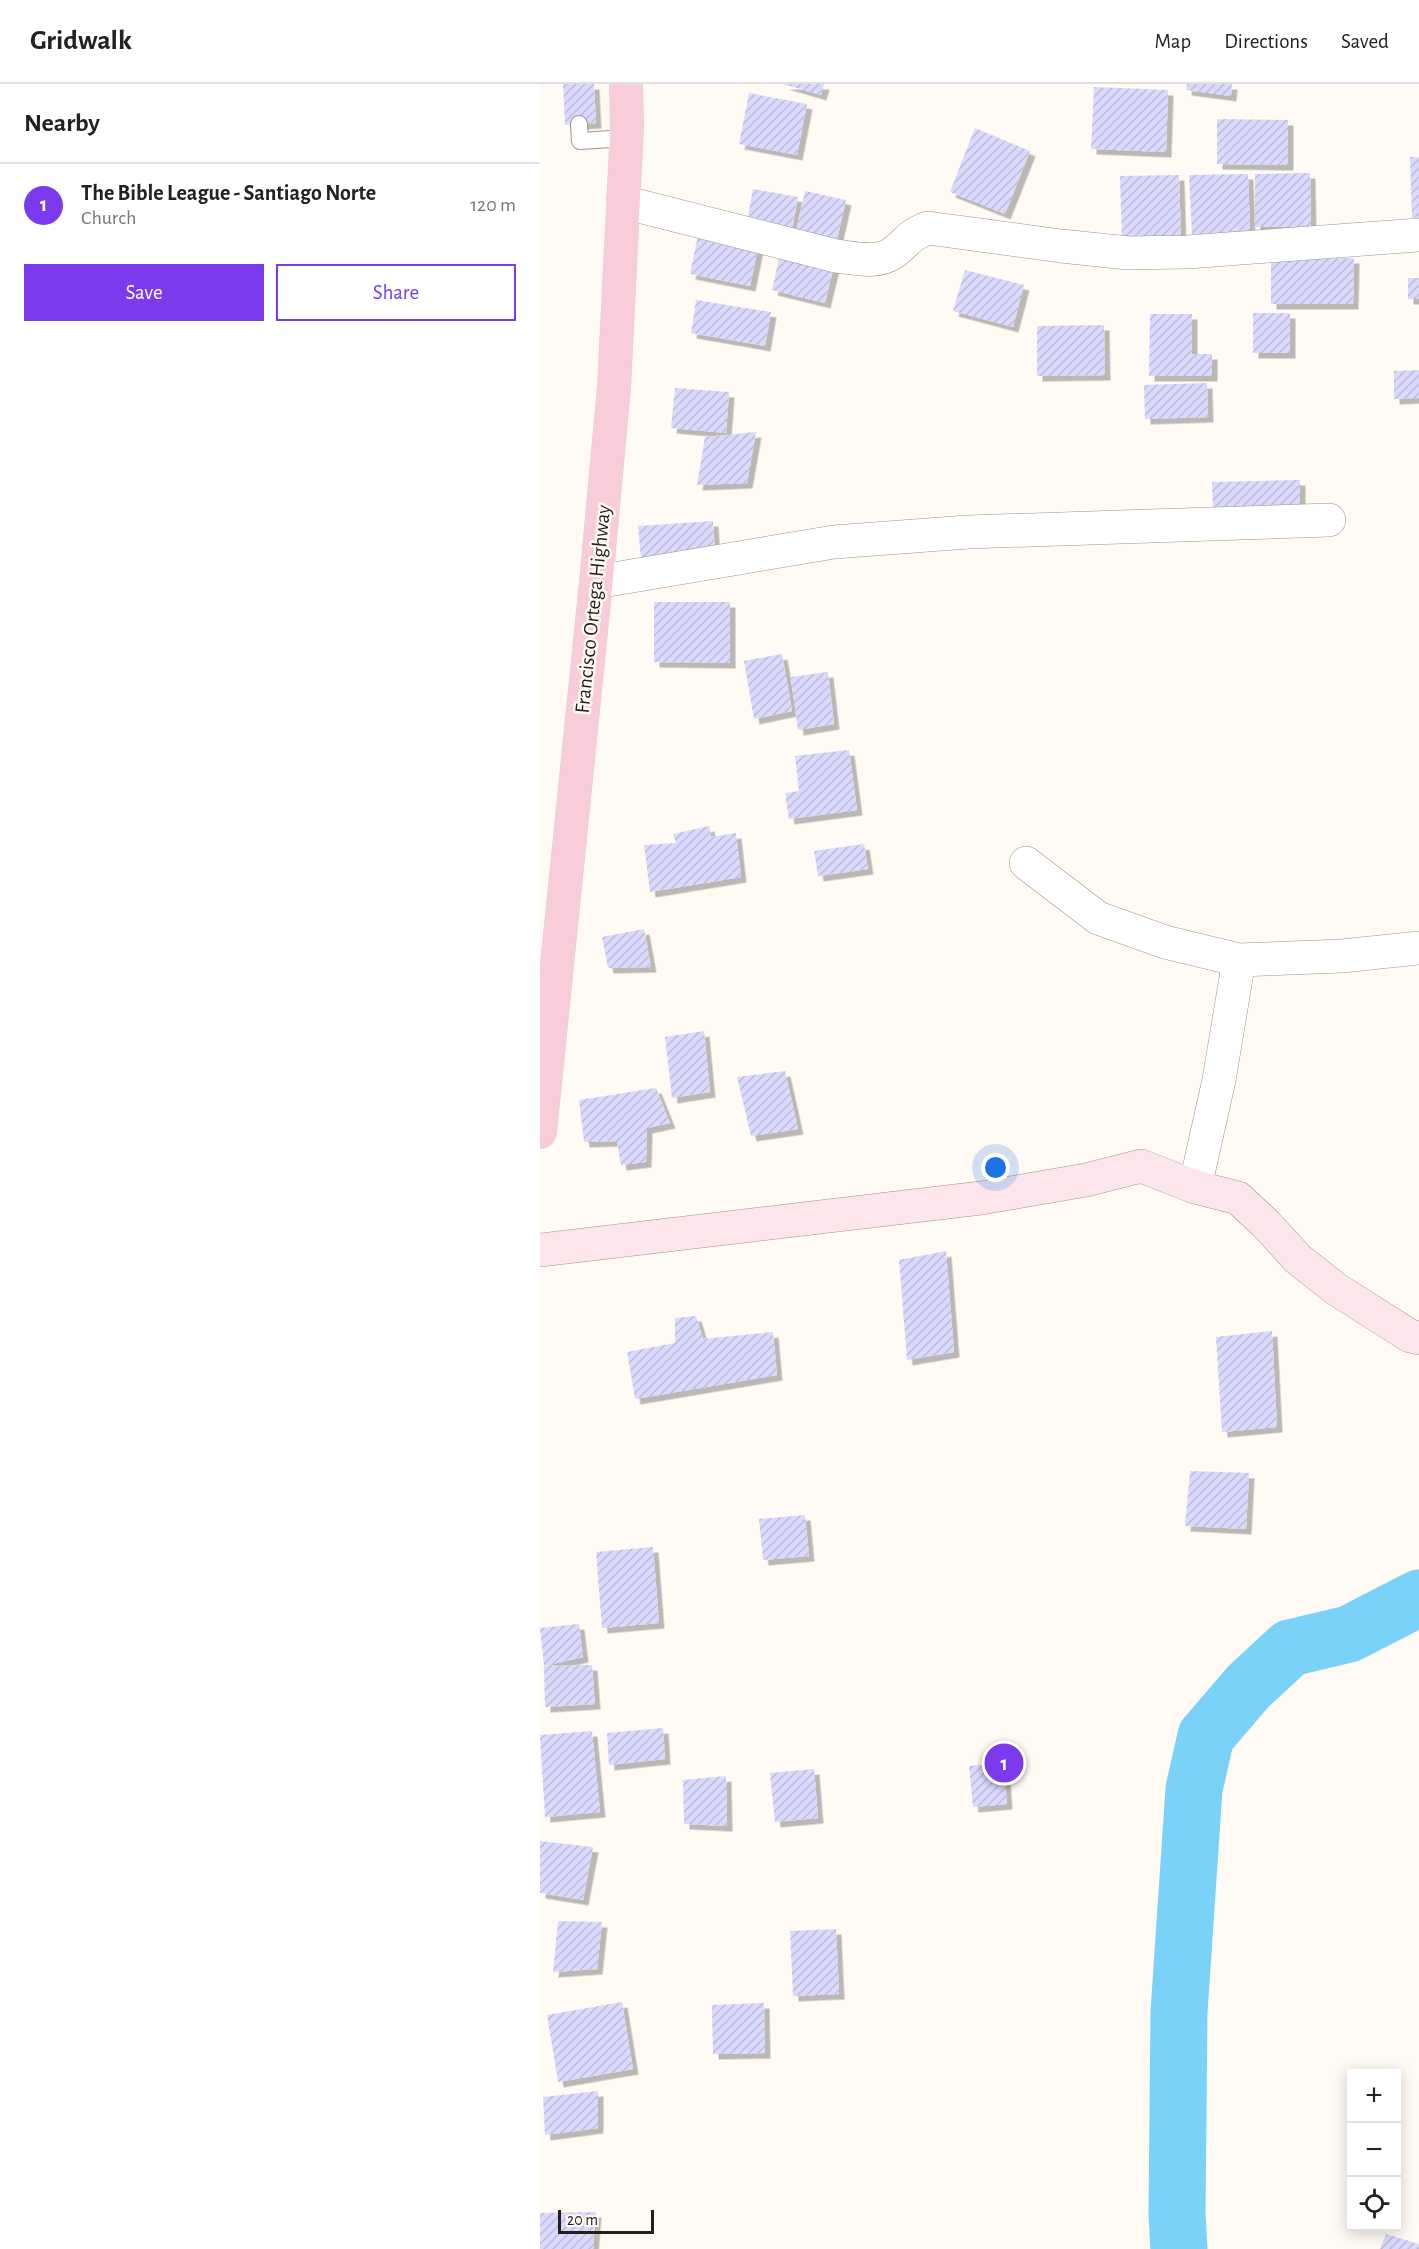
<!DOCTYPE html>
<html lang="en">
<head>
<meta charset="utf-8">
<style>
  :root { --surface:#fff; --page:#f6f6f6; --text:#222; --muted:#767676; --line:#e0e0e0; --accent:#7c3aed }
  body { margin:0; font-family:"Alegreya Sans",sans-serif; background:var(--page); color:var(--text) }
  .controls { position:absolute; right:18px; bottom:18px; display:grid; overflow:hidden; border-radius:0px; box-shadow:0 3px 15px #0003 }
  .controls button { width:54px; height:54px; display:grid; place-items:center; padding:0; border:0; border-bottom:2px solid var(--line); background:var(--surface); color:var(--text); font:30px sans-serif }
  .scale { position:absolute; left:18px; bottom:15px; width:96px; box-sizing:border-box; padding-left:6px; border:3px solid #231f19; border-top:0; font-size:16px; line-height:21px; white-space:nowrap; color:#231f19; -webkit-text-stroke:4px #fffaf3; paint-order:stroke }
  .you { position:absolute; left:456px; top:1084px; width:21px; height:21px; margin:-15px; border:4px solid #fff; border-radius:50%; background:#1a73e8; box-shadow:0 0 0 9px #1a73e833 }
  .badge { display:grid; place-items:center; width:39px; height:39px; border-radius:50%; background:var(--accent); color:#fff; font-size:20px; font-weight:700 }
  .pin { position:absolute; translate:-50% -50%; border:3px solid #fff; box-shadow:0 2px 6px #0006 }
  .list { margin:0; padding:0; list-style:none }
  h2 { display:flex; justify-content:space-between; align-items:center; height:78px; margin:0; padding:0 24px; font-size:26px }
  h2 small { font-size:20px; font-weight:400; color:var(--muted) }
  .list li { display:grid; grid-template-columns:39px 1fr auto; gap:18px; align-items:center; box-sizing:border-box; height:84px; padding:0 24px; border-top:2px solid var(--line) }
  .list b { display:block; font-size:22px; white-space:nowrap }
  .list p { margin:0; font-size:20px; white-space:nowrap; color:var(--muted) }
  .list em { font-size:20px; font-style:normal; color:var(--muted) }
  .actions { display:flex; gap:12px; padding:18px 24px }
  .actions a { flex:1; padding:14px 0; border:2px solid var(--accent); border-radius:0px; text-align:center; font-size:21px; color:var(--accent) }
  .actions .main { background:var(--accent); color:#fff }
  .icon { flex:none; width:33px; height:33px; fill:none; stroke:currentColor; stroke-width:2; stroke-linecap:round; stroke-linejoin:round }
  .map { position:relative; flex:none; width:879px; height:2165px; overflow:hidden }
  header { display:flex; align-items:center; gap:36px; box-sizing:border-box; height:84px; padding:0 30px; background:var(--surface); border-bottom:2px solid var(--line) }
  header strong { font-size:28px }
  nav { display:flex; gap:33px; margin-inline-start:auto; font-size:21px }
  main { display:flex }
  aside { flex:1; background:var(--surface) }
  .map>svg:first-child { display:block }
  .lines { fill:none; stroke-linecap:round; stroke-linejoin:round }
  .river { stroke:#7bd2f8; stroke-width:57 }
  .building { fill:url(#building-hatch); filter:url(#shadow) }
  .lane-casing { stroke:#a09586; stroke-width:18 }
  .street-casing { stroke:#a09586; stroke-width:34 }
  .secondary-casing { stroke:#a09586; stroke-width:34 }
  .primary-casing { stroke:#d7d7d6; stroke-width:34 }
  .lane { stroke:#fff; stroke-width:16 }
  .street { stroke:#fff; stroke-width:33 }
  .secondary { stroke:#fce6ec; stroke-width:33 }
  .primary { stroke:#f9ccd9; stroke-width:33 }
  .labels { text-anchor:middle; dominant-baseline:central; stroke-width:5; stroke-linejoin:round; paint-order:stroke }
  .street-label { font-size:21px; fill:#231f19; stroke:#fffaf3 }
</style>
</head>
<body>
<header>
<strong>Gridwalk</strong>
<nav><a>Map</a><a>Directions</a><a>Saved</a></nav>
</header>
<main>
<aside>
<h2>Nearby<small></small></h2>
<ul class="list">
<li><span class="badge">1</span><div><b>The Bible League - Santiago Norte</b><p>Church</p></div><em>120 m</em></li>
</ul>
<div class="actions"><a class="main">Save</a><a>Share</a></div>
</aside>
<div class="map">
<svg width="879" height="2165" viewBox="0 0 879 2165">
  <defs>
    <pattern id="building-hatch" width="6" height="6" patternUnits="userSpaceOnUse" patternTransform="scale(1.5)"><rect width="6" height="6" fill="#dbdafe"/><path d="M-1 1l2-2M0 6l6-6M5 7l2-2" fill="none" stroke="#bcbbd9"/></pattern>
    <filter id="shadow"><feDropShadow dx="5.5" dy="5.5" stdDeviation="0" flood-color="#0004"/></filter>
  </defs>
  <rect width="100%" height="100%" fill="#fffaf3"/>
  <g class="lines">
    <path class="river" d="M639 2165 637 2131 639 1928 654 1705 666 1652 708 1603 750 1564 809 1550 879 1514"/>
  </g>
  <path class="building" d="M23 0H54L56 39 25 41Z
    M243 0H284L281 11Z
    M647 0H692L691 12 646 6Z
    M554 3 628 6 626 68 551 65Z
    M209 9 267 20 257 71 199 60Z
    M677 35 748 36V81L677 80Z
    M435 44 490 67 465 130 410 108Z
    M870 73H879V133L872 134Z
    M770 89 771 143H715V90Z
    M708 90 710 149 652 151 649 91Z
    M639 91 641 156 582 157 580 92Z
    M213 105 258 113 251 152 206 144Z
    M265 107 306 116 295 164 254 156Z
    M159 146 219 158 210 202 150 190Z
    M240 170 294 182 285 219 232 206Z
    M814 174 813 220H731V175Z
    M425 186 484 201 473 243 413 227Z
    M868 194H879V215H868Z
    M156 216 231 228 225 262 151 249Z
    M713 229H750V269H713Z
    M610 230H652V270H672V292H609Z
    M564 241 565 291 497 292V242Z
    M879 286V314L854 315V287Z
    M667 299 668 333 605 335 604 301Z
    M135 304 189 308 186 349 131 344Z
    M216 348 207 399 157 401 165 353Z
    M760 396V428L673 430 672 398Z
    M173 437 175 469 101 474 98 442Z
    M114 518H190V579L114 578Z
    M242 570 252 627 214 635 204 577Z
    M288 588 294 640 258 646 251 593Z
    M309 666 317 726 249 735 245 709 259 707 255 672Z
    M169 742 171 753 196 749 201 793 110 808 104 761 136 759 133 750Z
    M324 760 328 785 278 792 274 767Z
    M104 845 111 883 68 884 62 853Z
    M164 947 170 1008 132 1014 125 953Z
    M245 987 258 1045 211 1052 197 993Z
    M116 1004 130 1039 107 1044 106 1078 81 1081 77 1057 44 1058 39 1016Z
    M406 1167 414 1268 367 1276 359 1176Z
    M156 1232 163 1255 233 1248 237 1291 95 1315 87 1268 135 1259V1234Z
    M732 1247 737 1343 682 1348 676 1253Z
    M650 1387 709 1389 706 1445 645 1442Z
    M265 1431 269 1472 223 1476 219 1435Z
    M113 1463 119 1539 62 1544 56 1468Z
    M39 1540 43 1573 4 1582 0 1544Z
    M52 1581 55 1620 5 1623 4 1582Z
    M123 1644 125 1675 69 1681 67 1649Z
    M52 1647 60 1728 5 1733 0 1651Z
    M464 1679 467 1720 433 1723 429 1682Z
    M274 1685 278 1734 235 1738 230 1689Z
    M186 1692 187 1742 144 1740 143 1696Z
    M0 1757 53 1763 43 1816 0 1809Z
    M18 1837 62 1838 57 1885 13 1888Z
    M296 1845 299 1910 253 1912 250 1847Z
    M82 1918 93 1985 18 1998 7 1931Z
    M224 1919 225 1969 173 1970 172 1921Z
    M58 2007V2044L5 2051 3 2013Z
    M56 2128 53 2165H0V2129Z
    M846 2150 879 2160V2165H840Z"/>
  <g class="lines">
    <g class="lane-casing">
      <path id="lane" d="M39 40 40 57 87 54"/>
    </g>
    <g class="street-casing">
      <path id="street" d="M83 118 296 172C314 174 337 180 353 169 368 158 367 152 388 144L521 162 588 169 647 168 879 151
        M56 498 294 458 428 448 789 436
        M486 779 558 834 625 858 699 876 802 872 879 864
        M655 1103 679 996 699 876"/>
    </g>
    <g class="secondary-casing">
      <path id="secondary" d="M0 1166 441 1114 546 1096 601 1082 655 1103 698 1114 726 1140 758 1175 796 1205 870 1252 879 1254"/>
    </g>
    <g class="primary-casing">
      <path id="primary" d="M0 1048 56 498 74 303 87 43 86 0"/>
    </g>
    <use href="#lane" class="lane"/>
    <use href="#street" class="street"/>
    <use href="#secondary" class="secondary"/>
    <use href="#primary" class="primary"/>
  </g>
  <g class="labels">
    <g class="street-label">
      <text transform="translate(53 525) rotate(-84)">Francisco Ortega Highway</text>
    </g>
  </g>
</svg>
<div class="controls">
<button>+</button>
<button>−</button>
<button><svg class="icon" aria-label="locate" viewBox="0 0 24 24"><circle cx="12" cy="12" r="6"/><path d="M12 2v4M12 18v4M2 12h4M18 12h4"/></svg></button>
</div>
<div class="scale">20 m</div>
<div class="you"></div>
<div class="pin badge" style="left:464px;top:1679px">1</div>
</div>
</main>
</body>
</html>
